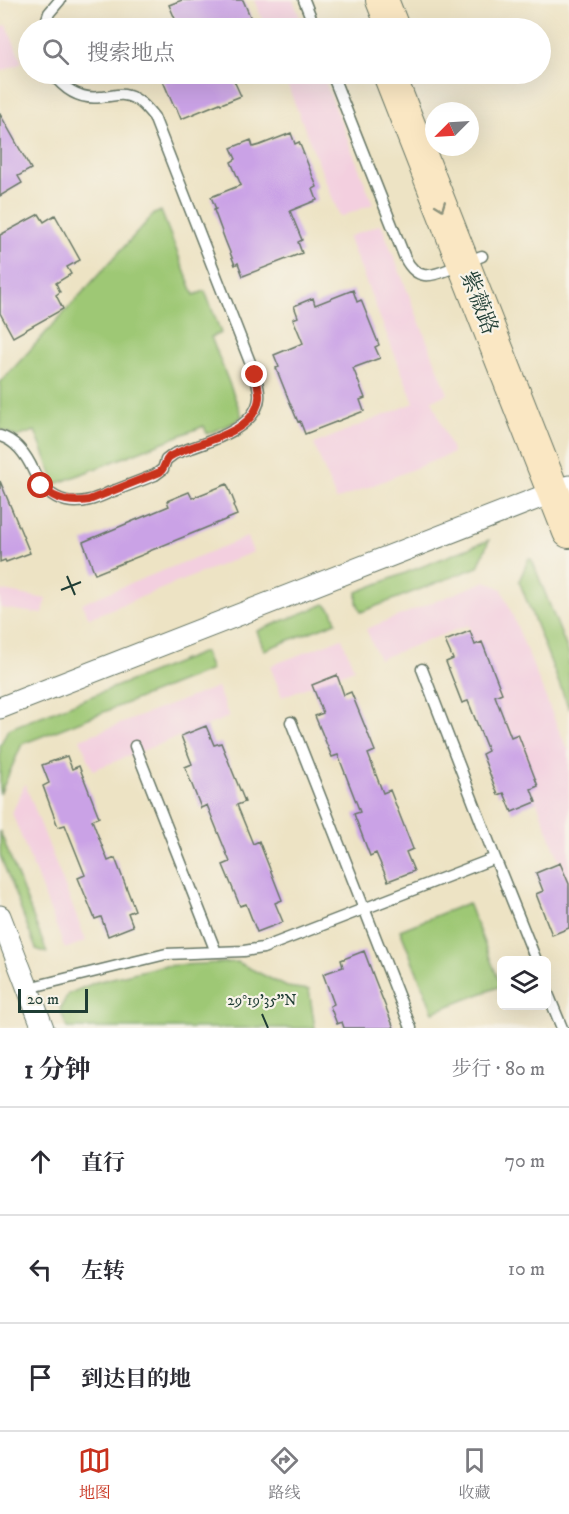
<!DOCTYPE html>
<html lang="zh">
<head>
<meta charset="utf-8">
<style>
  :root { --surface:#fff; --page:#f2f2f3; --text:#2b2b33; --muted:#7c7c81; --line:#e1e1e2; --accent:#c8321e }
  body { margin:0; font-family:"IM FELL DW Pica","Noto Serif SC",serif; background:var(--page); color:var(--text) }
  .controls { position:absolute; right:18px; bottom:18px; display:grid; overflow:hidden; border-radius:9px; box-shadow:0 6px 24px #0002 }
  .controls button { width:54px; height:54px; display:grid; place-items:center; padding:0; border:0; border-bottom:2px solid var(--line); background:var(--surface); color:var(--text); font:30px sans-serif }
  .compass { position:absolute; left:425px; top:102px; width:54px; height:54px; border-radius:50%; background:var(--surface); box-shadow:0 6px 24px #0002; rotate:246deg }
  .scale { position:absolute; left:18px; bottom:15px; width:70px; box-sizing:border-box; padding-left:6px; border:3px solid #1f3d34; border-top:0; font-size:16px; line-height:21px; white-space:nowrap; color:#1f3d34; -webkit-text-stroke:4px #f7f3e8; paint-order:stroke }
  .stop { position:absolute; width:18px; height:18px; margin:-14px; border:4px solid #c8321e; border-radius:50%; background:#fff }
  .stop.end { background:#c8321e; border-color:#fff; box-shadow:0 2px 6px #0008 }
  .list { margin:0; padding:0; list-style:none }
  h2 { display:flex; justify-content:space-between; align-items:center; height:78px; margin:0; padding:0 24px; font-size:26px }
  h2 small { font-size:20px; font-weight:400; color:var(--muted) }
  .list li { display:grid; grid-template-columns:39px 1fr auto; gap:18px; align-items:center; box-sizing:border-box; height:108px; padding:0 24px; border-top:2px solid var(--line) }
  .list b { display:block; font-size:22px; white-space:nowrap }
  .list em { font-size:20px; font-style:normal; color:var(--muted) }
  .icon { flex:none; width:33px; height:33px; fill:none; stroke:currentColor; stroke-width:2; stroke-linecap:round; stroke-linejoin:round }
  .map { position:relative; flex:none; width:569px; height:1028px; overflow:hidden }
  .search { position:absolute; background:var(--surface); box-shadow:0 6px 24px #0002; left:18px; right:18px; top:18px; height:66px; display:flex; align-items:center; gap:15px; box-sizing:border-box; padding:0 21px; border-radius:33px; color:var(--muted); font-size:22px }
  .sheet { height:402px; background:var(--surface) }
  nav { display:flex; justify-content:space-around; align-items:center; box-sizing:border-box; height:84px; border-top:2px solid var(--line); background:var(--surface); font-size:16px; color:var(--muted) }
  nav a { display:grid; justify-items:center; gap:3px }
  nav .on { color:var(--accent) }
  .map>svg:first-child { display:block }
  .built { fill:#f3cfdf }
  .green { fill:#9ec874; stroke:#5e8254; stroke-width:1.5 }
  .building { fill:#caa2e6 }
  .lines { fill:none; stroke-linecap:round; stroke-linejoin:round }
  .service-casing { stroke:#677766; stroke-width:13 }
  .minor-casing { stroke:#677766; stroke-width:23 }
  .secondary-casing { stroke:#677766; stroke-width:34 }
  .service { stroke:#fff; stroke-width:10 }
  .minor { stroke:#fff; stroke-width:21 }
  .secondary { stroke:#fae7c3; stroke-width:32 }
  .oneway { stroke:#8c927c }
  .route { stroke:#c8321e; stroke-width:8 }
  .ticks { fill:none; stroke:#1f3d34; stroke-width:2 }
  .labels { text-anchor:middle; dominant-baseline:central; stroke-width:4.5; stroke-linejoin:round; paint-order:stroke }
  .street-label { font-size:22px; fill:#1f3d34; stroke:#f7f3e8 }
  .ticks-label { font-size:15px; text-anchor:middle; fill:#1f3d34; stroke:#f7f3e8; stroke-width:4.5; stroke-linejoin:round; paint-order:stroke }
</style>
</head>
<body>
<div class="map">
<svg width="569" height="1028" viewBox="0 0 569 1028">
  <rect width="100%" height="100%" fill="#f7f3e8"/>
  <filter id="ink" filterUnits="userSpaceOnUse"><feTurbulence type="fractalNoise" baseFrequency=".0167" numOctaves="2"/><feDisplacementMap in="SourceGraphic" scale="12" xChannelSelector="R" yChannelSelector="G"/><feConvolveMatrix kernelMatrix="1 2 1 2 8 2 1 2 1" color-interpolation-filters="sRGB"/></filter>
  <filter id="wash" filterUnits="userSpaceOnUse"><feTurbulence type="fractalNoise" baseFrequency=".008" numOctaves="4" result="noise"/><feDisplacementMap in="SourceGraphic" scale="24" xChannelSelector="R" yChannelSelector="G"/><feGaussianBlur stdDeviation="1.35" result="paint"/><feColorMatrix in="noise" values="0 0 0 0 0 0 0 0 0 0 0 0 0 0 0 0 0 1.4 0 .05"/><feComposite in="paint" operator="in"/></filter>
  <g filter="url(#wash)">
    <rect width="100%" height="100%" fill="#ede3c4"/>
    <path class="built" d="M254 0H293L304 28H266Z
      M7 25 22 63 0 72V27Z
      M283 74H322L373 204 340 217Z
      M381 224 448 394 432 400 453 453 336 500 314 444 414 403 348 237Z
      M247 537 253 552 89 618 82 603Z
      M486 581 502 589 560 733 569 751V885L468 625 379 659 366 629Z
      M0 589 3 591 46 599 43 614 0 608Z
      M342 638 354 669 282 697 270 666Z
      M217 687 229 717 93 770 80 739Z
      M25 784 86 941 65 949 12 813Z"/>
    <path class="green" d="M161 211 194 295 205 291 221 333 211 337 242 416 233 423 207 434 204 426 56 484 35 431 17 437 0 429V383L154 214Z
      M489 540 478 567 361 612 357 602V592Z
      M529 558 532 560 569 654V709L519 581Z
      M325 604 332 610 336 622 264 650 257 631Z
      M204 652 211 670 22 744 0 794V746L8 729Z
      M0 831 47 953 36 949 0 855Z
      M468 903 501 986 433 1012 400 930Z
      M237 962 287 987 309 990 315 1028H67L60 1009 68 994 96 982 161 966Z"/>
    <g id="blocks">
      <path class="building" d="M182 0H243L255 28H179L169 5Z
        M160 74H231L241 96 221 104 220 103 181 119 176 107H174Z
        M0 114 31 169 18 176 22 183 0 196Z
        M291 133 295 144 299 142 317 187 313 189 317 200 290 211 302 240 298 242 302 253 243 276 238 263 235 265 225 240 214 210 216 209 211 197 241 185 231 162 236 159 231 148 251 140 253 147 260 145Z
        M39 214 44 222 55 215 80 260 67 267 71 274 56 283 60 292 56 295 63 309 13 337 0 313V235Z
        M353 290 357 302 361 300 379 345 375 347 380 358 353 368 365 398 360 400 364 411 305 434 300 421 298 422 288 398 276 368 279 367 274 355 303 343 293 319 298 317 294 306 313 298 315 305Z
        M0 481 30 553 6 562 5 560 0 562Z
        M227 484 235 504 233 505 237 515 147 552V553L95 574 83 542 169 506 167 501 189 492 192 498Z
        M470 631 475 645 482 642 502 693 495 696 511 737 518 734 538 786 531 789 536 802 512 812 504 793 498 795 482 754 488 751 468 701 462 703 446 662 453 659 445 641Z
        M337 675 344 695 351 692 375 751 368 754 383 793 390 790 413 849 406 852 414 871 388 881 376 853 370 856 354 814 360 812 338 755 332 757 315 716 323 713 312 685Z
        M206 726 214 745 221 743 245 802 237 805 253 844 259 841 282 900 275 903 283 922 257 932 246 904 240 906 223 865 230 862 207 805 201 808 185 767 192 764 181 736Z
        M67 756 72 769 79 766 99 817 92 820 108 861 115 858 135 910 128 913 133 926 108 936 101 917 95 919 78 878 85 875 65 825 58 827 43 786 49 783 42 765Z
        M560 863 569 884V928L552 935 536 894 543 891 536 873Z
        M364 951 375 980 394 1028H344L342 1022 337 1024 330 1006 334 1004 323 974 343 967 341 960Z"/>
    </g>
  </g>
  <g filter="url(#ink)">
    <use href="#blocks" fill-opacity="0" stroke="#677766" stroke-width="1.5"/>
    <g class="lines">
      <g class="service-casing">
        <path id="service" d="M304 0 315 28
          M44 28 49 13 60 0
          M332 74 405 258C417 281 430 277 450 269 461 265 472 260 482 256
          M0 436C17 441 27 456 34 472 44 495 65 507 90 500 99 498 107 493 116 490 129 485 142 480 155 475L163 469 166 460 174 454C200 444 256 431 259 398 260 390 257 383 255 375L154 117C146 107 138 97 124 95 117 94 108 97 101 97 80 100 65 90 53 74
          M291 722 411 1028
          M135 746 216 952
          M495 858 536 960
          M28 988 166 954 244 951 263 948 495 858 422 669
          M546 989 562 1028"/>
      </g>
      <g class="minor-casing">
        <path id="minor" d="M0 708 569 486
          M0 916 43 1028"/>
      </g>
      <g class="secondary-casing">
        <path id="secondary" d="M382 0 393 28
          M389 74 569 532"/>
      </g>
      <use href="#service" class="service"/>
      <use href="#minor" class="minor"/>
      <use href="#secondary" class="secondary"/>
    </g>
    <defs><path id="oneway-chevron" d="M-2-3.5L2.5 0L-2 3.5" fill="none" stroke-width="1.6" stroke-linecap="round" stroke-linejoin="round" transform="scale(1.5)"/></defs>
    <use class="oneway" href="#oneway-chevron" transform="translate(441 206) rotate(69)"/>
  </g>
  <g class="lines" filter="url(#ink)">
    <path class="route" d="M41 486C54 500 71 503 89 500L160 472C165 468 164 462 169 457 195 441 255 436 259 398 260 391 257 383 255 375"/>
  </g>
  <path class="ticks" d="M67 576 75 595M61 590 81 582M262 1014 268 1028"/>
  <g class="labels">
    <g class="street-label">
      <text transform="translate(479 303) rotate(69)">紫薇路</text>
    </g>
  </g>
  <g class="ticks-label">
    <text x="262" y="1005">29°19'35"N</text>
  </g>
</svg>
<div class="controls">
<button><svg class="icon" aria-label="layers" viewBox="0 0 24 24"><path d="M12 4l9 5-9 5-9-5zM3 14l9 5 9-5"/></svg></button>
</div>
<svg class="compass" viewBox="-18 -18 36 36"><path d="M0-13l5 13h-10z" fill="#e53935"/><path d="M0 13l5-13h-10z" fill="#7c7c81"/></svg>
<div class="scale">20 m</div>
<div class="stop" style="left:41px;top:486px"></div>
<div class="stop end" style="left:255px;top:375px"></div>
<div class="search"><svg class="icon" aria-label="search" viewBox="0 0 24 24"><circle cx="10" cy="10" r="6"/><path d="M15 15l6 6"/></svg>搜索地点</div>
</div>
<section class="sheet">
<h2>1 分钟<small>步行 · 80 m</small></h2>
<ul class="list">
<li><svg class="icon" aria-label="ahead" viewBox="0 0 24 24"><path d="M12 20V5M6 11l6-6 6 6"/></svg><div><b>直行</b></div><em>70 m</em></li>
<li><svg class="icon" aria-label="left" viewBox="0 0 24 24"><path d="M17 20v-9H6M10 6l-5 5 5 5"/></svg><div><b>左转</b></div><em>10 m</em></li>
<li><svg class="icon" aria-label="arrive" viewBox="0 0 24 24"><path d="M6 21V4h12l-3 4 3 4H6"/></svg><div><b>到达目的地</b></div></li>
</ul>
</section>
<nav>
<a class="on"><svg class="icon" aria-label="map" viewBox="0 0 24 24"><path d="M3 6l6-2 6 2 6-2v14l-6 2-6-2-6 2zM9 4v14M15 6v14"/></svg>地图</a>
<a><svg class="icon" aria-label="directions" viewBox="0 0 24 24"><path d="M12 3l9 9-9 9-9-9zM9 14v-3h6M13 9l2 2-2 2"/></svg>路线</a>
<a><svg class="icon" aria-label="saved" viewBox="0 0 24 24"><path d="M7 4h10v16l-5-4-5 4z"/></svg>收藏</a>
</nav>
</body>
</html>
